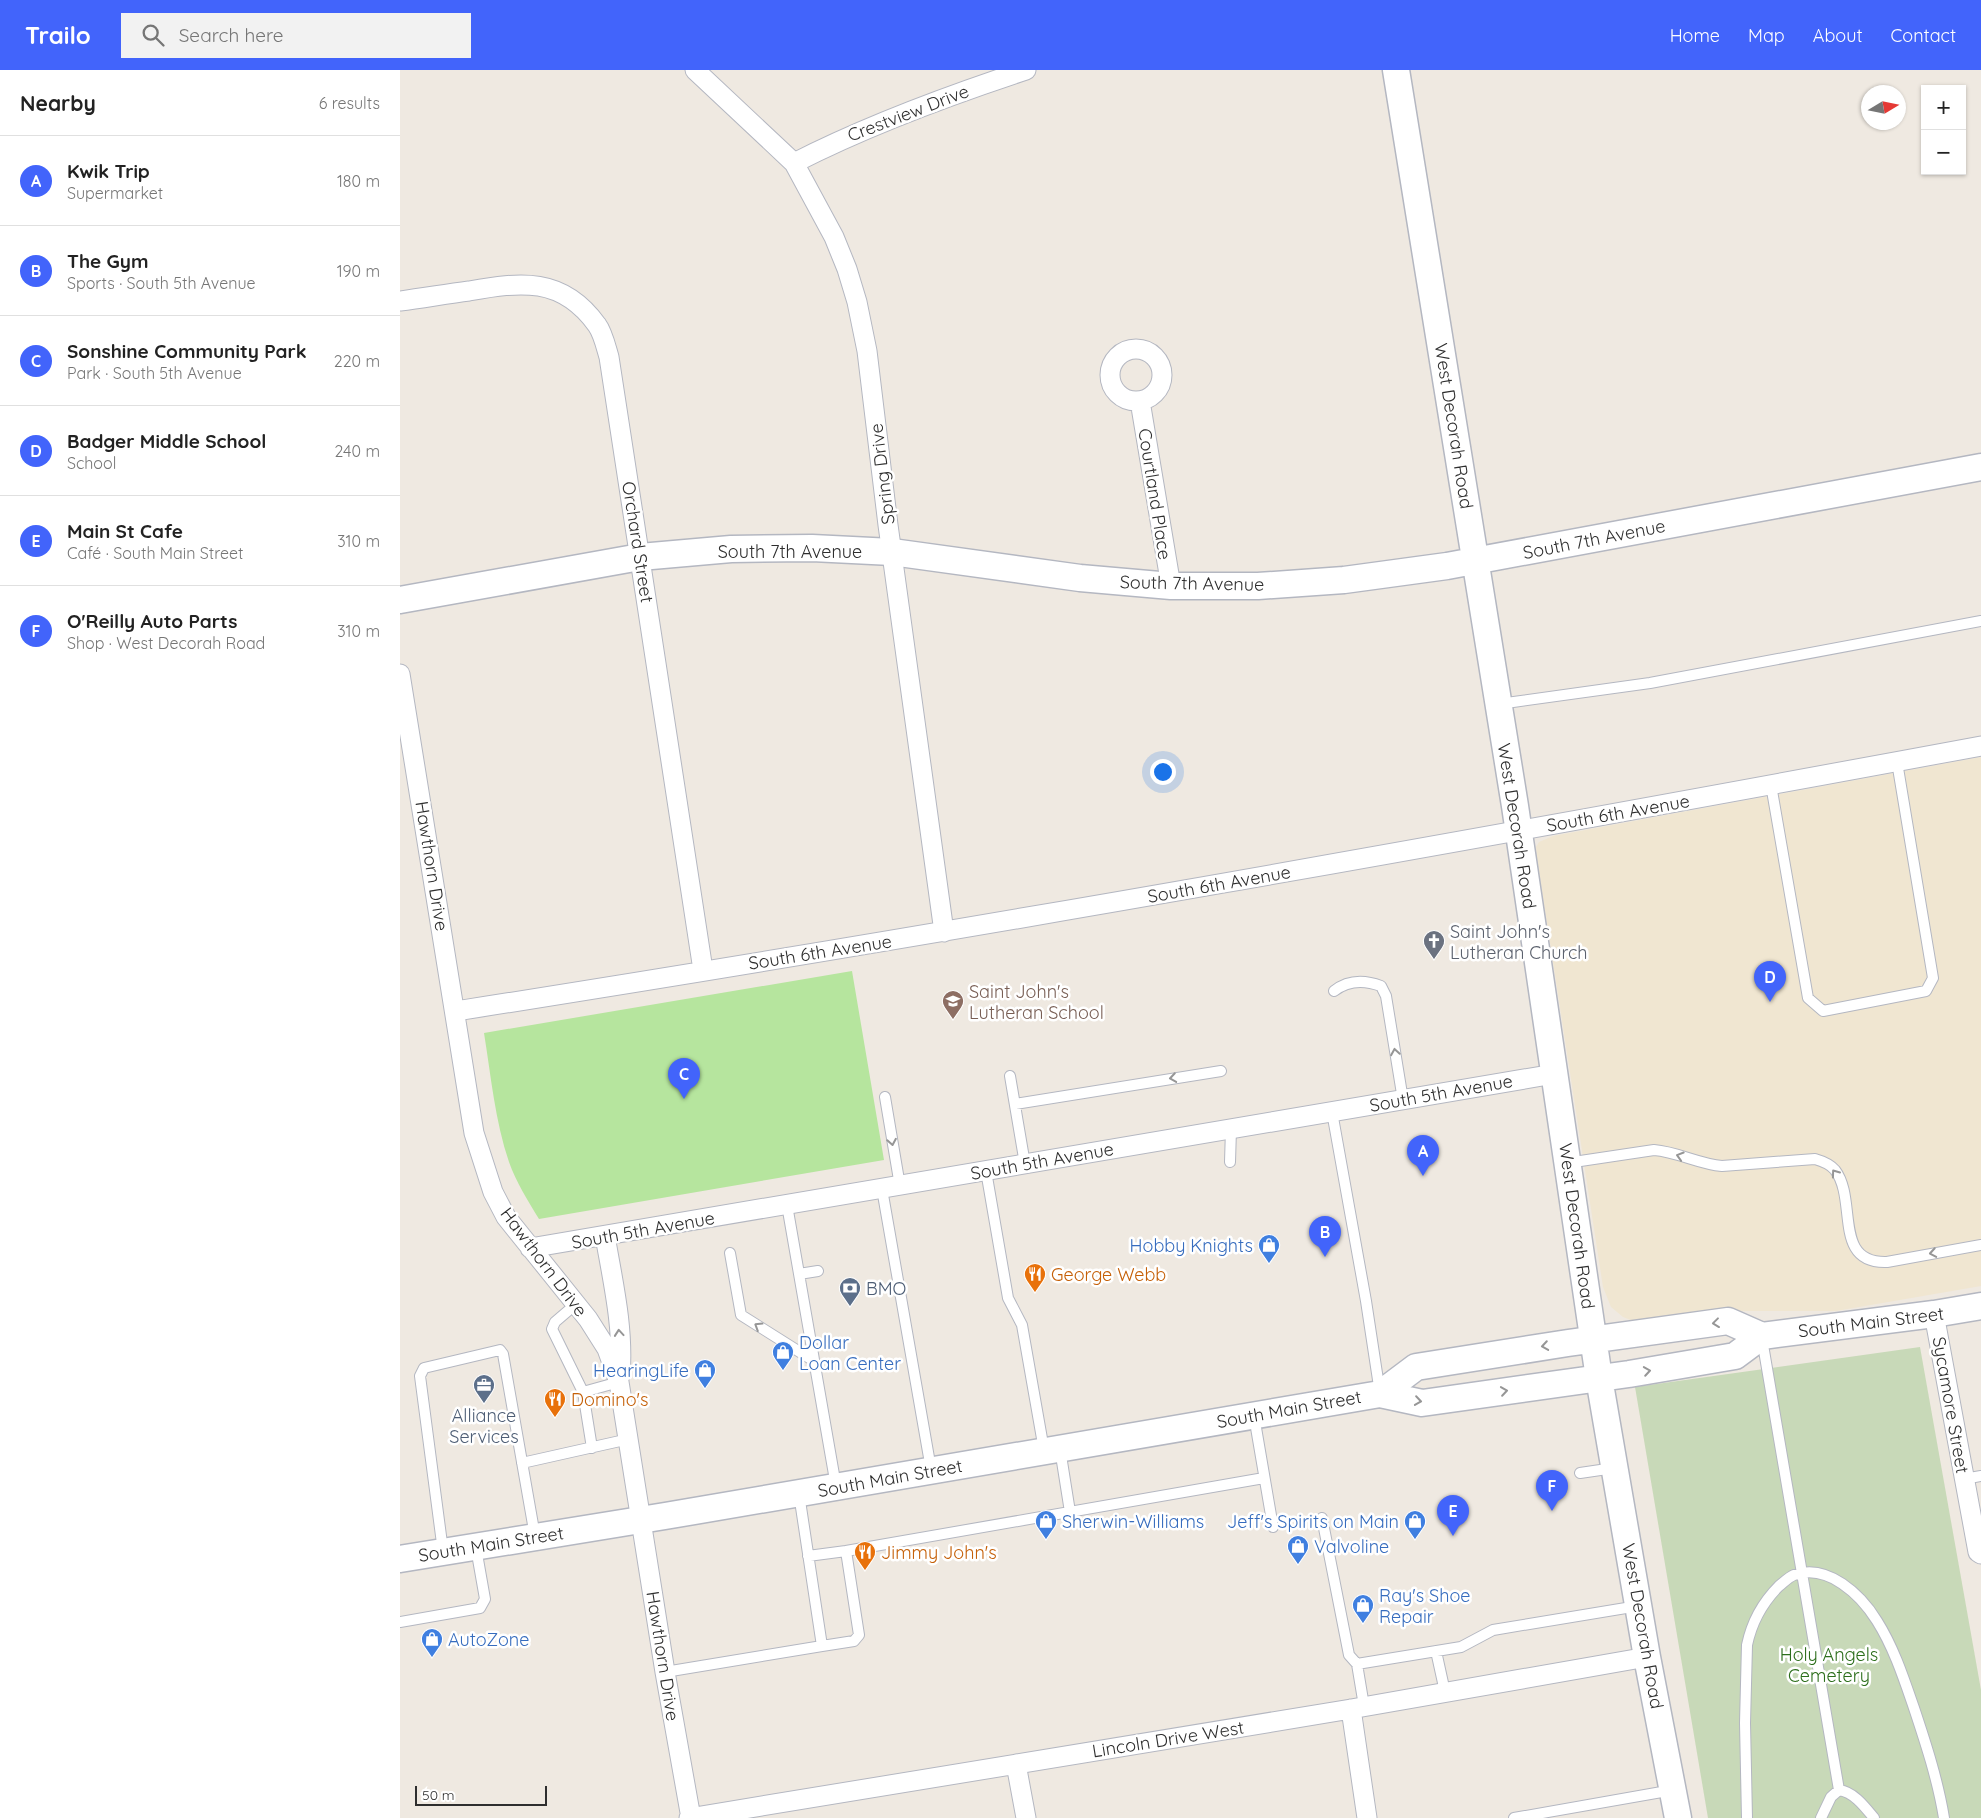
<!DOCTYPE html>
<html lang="en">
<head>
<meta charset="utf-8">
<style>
  :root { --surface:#fff; --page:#f2f2f2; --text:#222; --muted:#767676; --line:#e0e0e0; --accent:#4264fb }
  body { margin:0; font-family:Quicksand,sans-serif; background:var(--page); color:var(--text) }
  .controls { position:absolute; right:15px; top:15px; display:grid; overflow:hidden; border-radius:0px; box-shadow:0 1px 4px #0004 }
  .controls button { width:45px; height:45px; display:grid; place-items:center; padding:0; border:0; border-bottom:1px solid var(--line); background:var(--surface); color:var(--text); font:25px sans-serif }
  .compass { position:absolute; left:1461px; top:15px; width:45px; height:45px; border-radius:50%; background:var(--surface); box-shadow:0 1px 4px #0004; rotate:80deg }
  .scale { position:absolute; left:15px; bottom:12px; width:132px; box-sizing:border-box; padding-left:5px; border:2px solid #2e2e2e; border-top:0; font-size:14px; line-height:18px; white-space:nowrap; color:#2e2e2e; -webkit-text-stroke:4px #fff; paint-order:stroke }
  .you { position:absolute; left:762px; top:701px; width:18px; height:18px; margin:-12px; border:4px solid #fff; border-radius:50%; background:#1a73e8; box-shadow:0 0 0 8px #1a73e833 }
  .badge { display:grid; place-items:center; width:32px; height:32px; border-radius:50%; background:var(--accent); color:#fff; font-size:16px; font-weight:700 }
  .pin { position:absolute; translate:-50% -41px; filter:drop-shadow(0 1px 2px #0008) }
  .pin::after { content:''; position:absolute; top:26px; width:18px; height:15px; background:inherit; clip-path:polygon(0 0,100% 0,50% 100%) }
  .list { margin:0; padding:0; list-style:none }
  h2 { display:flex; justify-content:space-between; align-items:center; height:65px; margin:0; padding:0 20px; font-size:21px }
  h2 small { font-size:16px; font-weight:400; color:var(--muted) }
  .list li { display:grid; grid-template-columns:32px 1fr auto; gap:15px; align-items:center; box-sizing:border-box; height:90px; padding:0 20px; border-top:1px solid var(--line) }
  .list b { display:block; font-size:19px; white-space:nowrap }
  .list p { margin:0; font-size:16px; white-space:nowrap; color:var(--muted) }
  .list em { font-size:16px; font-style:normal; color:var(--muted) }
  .icon { flex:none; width:28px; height:28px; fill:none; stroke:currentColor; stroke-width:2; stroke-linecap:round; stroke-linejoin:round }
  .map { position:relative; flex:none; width:1581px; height:1748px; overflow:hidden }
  header { display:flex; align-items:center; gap:30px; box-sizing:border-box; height:70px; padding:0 25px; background:var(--accent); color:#fff }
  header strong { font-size:24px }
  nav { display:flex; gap:28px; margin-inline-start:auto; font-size:18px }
  .search { width:350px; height:45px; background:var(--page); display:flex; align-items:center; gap:12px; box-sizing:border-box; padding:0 18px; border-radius:0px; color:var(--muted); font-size:19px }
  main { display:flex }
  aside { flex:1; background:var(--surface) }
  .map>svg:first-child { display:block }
  .education { fill:#f0e6d1 }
  .green { fill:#b6e59e }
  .cemetery { fill:#c8d9b8 }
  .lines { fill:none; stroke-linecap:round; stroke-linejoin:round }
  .lane-casing { stroke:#b4b7c1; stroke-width:12 }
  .street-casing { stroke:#b4b7c1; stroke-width:21 }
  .secondary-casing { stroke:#b4b7c1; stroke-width:29 }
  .lane { stroke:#fff; stroke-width:10 }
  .street { stroke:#fff; stroke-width:19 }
  .secondary { stroke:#fff; stroke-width:26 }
  .oneway { stroke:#969696 }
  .labels { text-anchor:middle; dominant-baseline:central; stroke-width:5; stroke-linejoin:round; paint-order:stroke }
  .street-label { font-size:18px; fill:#2e2e2e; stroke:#fff }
  .worship-label { font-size:18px; fill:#5b616d; stroke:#fff; text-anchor:start }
  .education-label { font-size:18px; fill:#785e54; stroke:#fff; text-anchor:start }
  .shop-label { font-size:18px; fill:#366cbe; stroke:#fff; text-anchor:start }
  .food-label { font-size:18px; fill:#c56008; stroke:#fff; text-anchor:start }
  .service-label { font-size:18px; fill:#4e5e75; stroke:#fff; text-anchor:start }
  .park-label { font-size:18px; fill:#2c6e1b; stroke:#fff }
</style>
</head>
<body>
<header>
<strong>Trailo</strong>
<div class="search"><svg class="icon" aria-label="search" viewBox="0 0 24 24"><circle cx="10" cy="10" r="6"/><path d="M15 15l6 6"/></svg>Search here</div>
<nav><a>Home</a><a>Map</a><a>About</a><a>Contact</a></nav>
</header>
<main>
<aside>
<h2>Nearby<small>6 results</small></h2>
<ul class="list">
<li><span class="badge">A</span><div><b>Kwik Trip</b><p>Supermarket</p></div><em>180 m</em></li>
<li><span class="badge">B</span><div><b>The Gym</b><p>Sports · South 5th Avenue</p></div><em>190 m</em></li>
<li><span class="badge">C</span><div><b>Sonshine Community Park</b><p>Park · South 5th Avenue</p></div><em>220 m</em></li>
<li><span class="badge">D</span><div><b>Badger Middle School</b><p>School</p></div><em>240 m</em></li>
<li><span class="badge">E</span><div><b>Main St Cafe</b><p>Café · South Main Street</p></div><em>310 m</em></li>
<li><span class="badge">F</span><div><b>O'Reilly Auto Parts</b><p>Shop · West Decorah Road</p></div><em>310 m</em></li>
</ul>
</aside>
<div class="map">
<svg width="1581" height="1748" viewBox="0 0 1581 1748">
  <rect width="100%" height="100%" fill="#efe9e1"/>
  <path class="education" d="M1581 687V1216L1436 1241H1345L1233 1251 1223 1247 1211 1237 1203 1217 1137 788 1136 777 1139 772 1153 766Z"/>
  <path class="green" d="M452 901 484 1090 139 1149C128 1131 116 1112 109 1092 95 1051 91 1006 84 963Z"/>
  <path class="cemetery" d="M1520 1277 1581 1620V1748H1308L1235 1317Z"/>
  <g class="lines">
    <g class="lane-casing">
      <path id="lane" d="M1099 634 1250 613 1581 551
        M1371 715 1408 928 1423 941 1526 921 1533 908 1497 692
        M934 921C948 910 965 910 981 916L986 926 1003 1030
        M610 1006 625 1094
        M485 1027 500 1116
        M615 1034 821 1001
        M932 1042 966 1231 980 1323
        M830 1092 831 1059
        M1167 1093 1254 1080C1278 1082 1299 1094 1322 1096L1415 1089C1422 1091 1430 1094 1435 1100 1458 1130 1432 1194 1487 1192L1581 1175
        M586 1101 608 1228 622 1255 644 1380
        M482 1119 531 1399
        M387 1135 436 1416
        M330 1183 341 1245 414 1291
        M399 1204 418 1201
        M176 1234 155 1252 152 1259 183 1322 192 1378
        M1362 1269 1439 1720
        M183 1322 219 1312
        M854 1346 873 1457
        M660 1379 670 1442
        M122 1393 229 1369
        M1180 1403 1214 1398
        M1564 1409 1581 1406
        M399 1424 422 1576 454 1571 459 1565 446 1481 408 1486
        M922 1448 949 1585 957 1594 1061 1577 1093 1560 1238 1536
        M43 1481 20 1306 24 1298 100 1280 103 1284 135 1466
        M446 1481 864 1408
        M0 1552 80 1538 85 1529 76 1478
        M1036 1581 1045 1622
        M957 1594 964 1636
        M265 1602 422 1576
        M1114 1748 1273 1720
        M1347 1748 1345 1653 1347 1575C1352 1551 1362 1533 1379 1516 1384 1512 1389 1507 1394 1505 1428 1493 1461 1525 1477 1551 1494 1578 1504 1609 1514 1638 1526 1674 1538 1711 1544 1748
        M1421 1748 1431 1727 1439 1720C1454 1722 1465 1737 1474 1748"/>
    </g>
    <g class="street-casing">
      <path id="street" d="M295 0 394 93 434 167 447 199 457 232 467 281 488 455 544 862
        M394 93C468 55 547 26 626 0
        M0 231C23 228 46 224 69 221 120 212 162 206 197 255 203 263 206 277 209 287L303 900
        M710 305a26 26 0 1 1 52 0a26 26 0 1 1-52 0Z
        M740 331 771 516
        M0 604 74 1063 93 1122 106 1147 188 1249 207 1279 219 1312 265 1602 291 1748
        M56 941C566 861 1074 770 1581 676
        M205 1166C213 1212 224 1259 220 1306
        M130 1178 1154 1004
        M1534 1244 1578 1482 1581 1484
        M951 1639 967 1748
        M616 1694 626 1748
        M289 1748 951 1639 1247 1587"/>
    </g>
    <g class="secondary-casing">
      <path id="secondary" d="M996 0 1115 736 1199 1308 1247 1587 1278 1748
        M0 530 240 487 331 479 412 478 492 482 680 508 771 516H858L944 510 1047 496 1581 397
        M980 1324 1016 1297 1168 1273 1328 1251 1362 1266
        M0 1489 265 1446 980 1324 1022 1333 1229 1304 1335 1286 1362 1266 1534 1244 1581 1236"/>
    </g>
    <use href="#lane" class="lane"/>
    <use href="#street" class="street"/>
    <use href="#secondary" class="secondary"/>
  </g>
  <defs><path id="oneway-chevron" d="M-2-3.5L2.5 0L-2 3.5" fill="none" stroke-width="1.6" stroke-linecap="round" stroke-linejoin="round" transform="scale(1.25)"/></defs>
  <g class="oneway">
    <use href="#oneway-chevron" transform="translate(995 982) rotate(-99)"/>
    <use href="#oneway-chevron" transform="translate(773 1008) rotate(171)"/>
    <use href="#oneway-chevron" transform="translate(492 1072) rotate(80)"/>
    <use href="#oneway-chevron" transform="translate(1280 1086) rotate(-163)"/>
    <use href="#oneway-chevron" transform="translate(1435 1103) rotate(-126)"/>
    <use href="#oneway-chevron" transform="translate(1533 1183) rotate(170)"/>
    <use href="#oneway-chevron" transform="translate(1316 1253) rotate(173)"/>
    <use href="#oneway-chevron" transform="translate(358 1256) rotate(-148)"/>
    <use href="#oneway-chevron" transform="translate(219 1263) rotate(-95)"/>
    <use href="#oneway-chevron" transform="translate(1145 1276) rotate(171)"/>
    <use href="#oneway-chevron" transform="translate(1247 1301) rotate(-9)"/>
    <use href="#oneway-chevron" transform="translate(1104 1321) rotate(-8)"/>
    <use href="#oneway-chevron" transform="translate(1018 1331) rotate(8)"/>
  </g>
  <defs>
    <g id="church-pin" transform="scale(1.125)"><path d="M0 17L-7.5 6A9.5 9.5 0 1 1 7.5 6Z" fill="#6b7280" stroke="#fff"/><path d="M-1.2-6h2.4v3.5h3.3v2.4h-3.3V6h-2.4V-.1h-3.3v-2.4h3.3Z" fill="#fff"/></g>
    <g id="school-pin" transform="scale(1.125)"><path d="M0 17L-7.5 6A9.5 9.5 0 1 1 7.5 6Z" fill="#8d6e63" stroke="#fff"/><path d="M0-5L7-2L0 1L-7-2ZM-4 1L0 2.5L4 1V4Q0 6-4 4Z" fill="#fff"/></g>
    <g id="shop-pin" transform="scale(1.125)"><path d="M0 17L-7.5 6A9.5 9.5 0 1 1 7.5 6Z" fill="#3f7fe0" stroke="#fff"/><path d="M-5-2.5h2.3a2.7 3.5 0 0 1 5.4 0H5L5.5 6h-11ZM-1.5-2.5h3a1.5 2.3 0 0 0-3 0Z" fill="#fff"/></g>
    <g id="restaurant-pin" transform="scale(1.125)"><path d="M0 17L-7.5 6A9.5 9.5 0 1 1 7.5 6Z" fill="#e8710a" stroke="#fff"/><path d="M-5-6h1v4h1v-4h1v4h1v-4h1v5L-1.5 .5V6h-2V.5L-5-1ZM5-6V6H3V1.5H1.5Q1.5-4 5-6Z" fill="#fff"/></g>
    <g id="bank-pin" transform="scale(1.125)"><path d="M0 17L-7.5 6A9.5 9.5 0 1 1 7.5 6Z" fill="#5c6f8a" stroke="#fff"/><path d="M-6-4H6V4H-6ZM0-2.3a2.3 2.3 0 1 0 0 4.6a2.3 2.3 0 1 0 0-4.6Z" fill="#fff"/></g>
    <g id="office-pin" transform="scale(1.125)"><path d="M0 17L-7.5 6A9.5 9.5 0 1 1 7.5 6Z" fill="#5c6f8a" stroke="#fff"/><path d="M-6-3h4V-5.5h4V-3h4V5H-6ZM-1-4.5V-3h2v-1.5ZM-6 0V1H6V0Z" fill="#fff"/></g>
  </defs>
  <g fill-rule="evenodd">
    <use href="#church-pin" x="1034" y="871"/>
    <use href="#school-pin" x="553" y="931"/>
    <use href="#shop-pin" x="869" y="1175"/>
    <use href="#restaurant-pin" x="635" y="1204"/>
    <use href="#bank-pin" x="450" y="1218"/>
    <use href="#shop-pin" x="383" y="1282"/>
    <use href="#shop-pin" x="305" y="1300"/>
    <use href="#office-pin" x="84" y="1315"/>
    <use href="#restaurant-pin" x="155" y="1329"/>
    <use href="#shop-pin" x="646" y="1451"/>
    <use href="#shop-pin" x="1015" y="1451"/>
    <use href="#shop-pin" x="898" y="1476"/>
    <use href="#restaurant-pin" x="465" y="1482"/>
    <use href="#shop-pin" x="963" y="1535"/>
    <use href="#shop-pin" x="32" y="1569"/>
  </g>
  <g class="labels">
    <g class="street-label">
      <text transform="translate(508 43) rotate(-21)">Crestview Drive</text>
      <text transform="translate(1054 356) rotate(81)">West Decorah Road</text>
      <text transform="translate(482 404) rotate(-97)">Spring Drive</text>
      <text transform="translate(755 424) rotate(81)">Courtland Place</text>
      <text transform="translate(1194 469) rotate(-11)">South 7th Avenue</text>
      <text transform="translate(238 472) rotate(81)">Orchard Street</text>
      <text x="390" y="481">South 7th Avenue</text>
      <text transform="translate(792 513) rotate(1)">South 7th Avenue</text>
      <text transform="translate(1218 743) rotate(-10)">South 6th Avenue</text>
      <text transform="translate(1117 756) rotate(81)">West Decorah Road</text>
      <text transform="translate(32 796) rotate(81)">Hawthorn Drive</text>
      <text transform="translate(819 814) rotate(-10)">South 6th Avenue</text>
      <text transform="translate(420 882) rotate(-9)">South 6th Avenue</text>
      <text transform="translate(1041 1023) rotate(-10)">South 5th Avenue</text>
      <text transform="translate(642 1091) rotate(-10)">South 5th Avenue</text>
      <text transform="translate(1177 1156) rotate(82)">West Decorah Road</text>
      <text transform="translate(243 1160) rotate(-10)">South 5th Avenue</text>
      <text transform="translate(144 1192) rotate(53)">Hawthorn Drive</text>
      <text transform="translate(1471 1252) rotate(-7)">South Main Street</text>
      <text transform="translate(1551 1335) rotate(80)">Sycamore Street</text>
      <text transform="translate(889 1339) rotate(-10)">South Main Street</text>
      <text transform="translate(490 1408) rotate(-10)">South Main Street</text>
      <text transform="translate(91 1474) rotate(-9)">South Main Street</text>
      <text transform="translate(1243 1556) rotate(80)">West Decorah Road</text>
      <text transform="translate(263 1586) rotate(81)">Hawthorn Drive</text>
      <text transform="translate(768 1669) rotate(-9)">Lincoln Drive West</text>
    </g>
    <g class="worship-label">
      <text x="1050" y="861">Saint John's<tspan x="1050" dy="21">Lutheran Church</tspan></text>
    </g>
    <g class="education-label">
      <text x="569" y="921">Saint John's<tspan x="569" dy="21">Lutheran School</tspan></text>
    </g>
    <g class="shop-label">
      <text x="853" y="1175" text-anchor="end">Hobby Knights</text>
      <text x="399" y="1272">Dollar<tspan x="399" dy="21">Loan Center</tspan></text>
      <text x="289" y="1300" text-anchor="end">HearingLife</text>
      <text x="662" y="1451">Sherwin-Williams</text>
      <text x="999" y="1451" text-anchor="end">Jeff's Spirits on Main</text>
      <text x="914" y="1476">Valvoline</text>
      <text x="979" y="1525">Ray's Shoe<tspan x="979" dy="21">Repair</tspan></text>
      <text x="48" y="1569">AutoZone</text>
    </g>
    <g class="food-label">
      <text x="651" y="1204">George Webb</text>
      <text x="171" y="1329">Domino's</text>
      <text x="481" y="1482">Jimmy John's</text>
    </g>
    <g class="service-label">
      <text x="466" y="1218">BMO</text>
      <text x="84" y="1345" text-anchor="middle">Alliance<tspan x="84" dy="21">Services</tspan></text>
    </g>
    <g class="park-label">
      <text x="1429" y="1584">Holy Angels<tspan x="1429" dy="21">Cemetery</tspan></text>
    </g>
  </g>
</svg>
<div class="controls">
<button>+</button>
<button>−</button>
</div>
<svg class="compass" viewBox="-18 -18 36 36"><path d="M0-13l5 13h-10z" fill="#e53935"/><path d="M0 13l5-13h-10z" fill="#767676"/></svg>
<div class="scale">50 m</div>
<div class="you"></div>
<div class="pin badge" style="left:1023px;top:1106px">A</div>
<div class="pin badge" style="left:925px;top:1187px">B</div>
<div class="pin badge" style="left:284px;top:1029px">C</div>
<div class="pin badge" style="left:1370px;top:932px">D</div>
<div class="pin badge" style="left:1053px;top:1466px">E</div>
<div class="pin badge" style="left:1152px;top:1441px">F</div>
</div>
</main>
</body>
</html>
